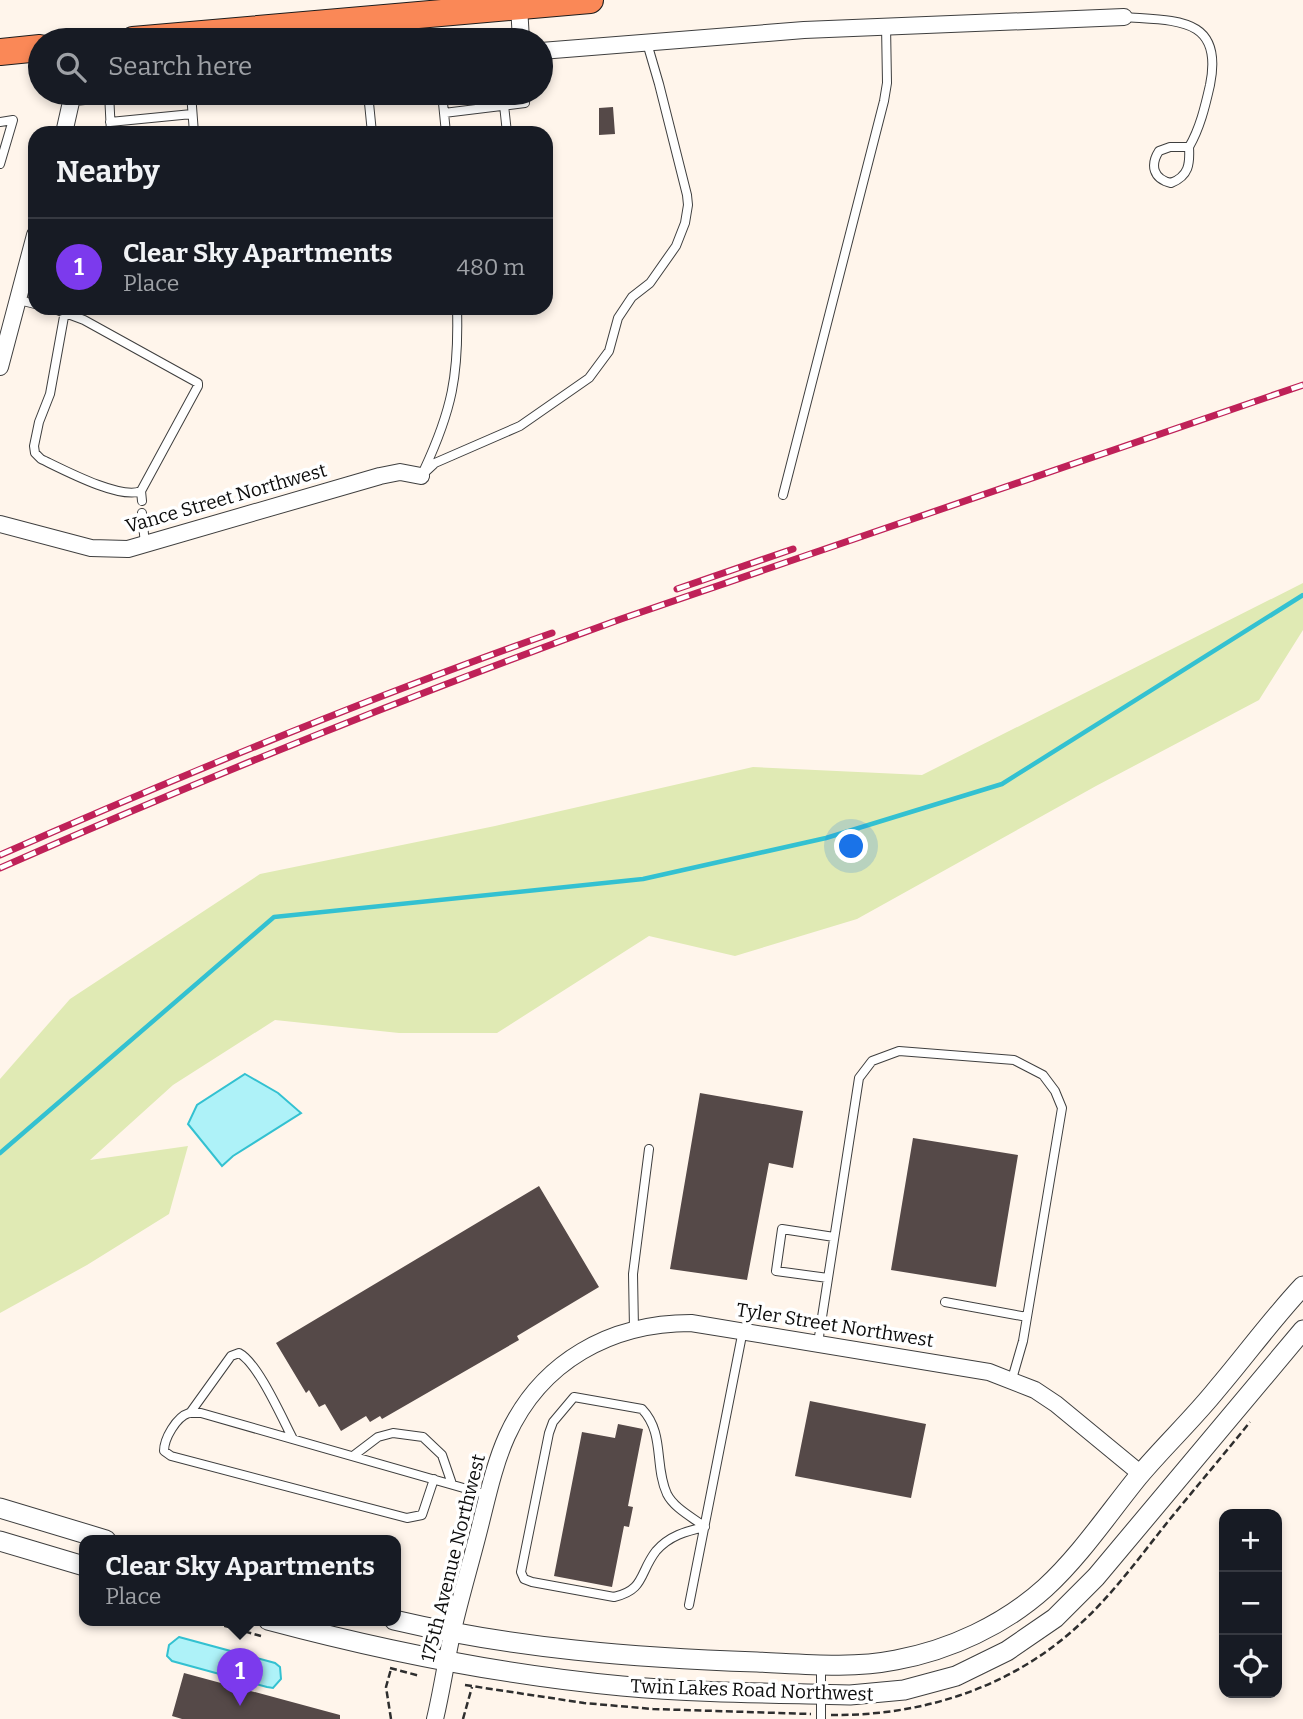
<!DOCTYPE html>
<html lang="en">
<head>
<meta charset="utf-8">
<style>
  :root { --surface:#171b24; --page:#20242c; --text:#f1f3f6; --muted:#9ea1a6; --line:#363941; --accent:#7c3aed }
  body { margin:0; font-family:Bitter,serif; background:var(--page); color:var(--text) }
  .controls { position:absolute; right:21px; bottom:21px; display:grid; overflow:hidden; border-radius:14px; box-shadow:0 4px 10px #0003 }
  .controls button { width:63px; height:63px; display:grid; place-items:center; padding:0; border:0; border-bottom:2px solid var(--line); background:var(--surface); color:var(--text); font:35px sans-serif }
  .you { position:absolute; left:852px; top:847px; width:24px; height:24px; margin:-18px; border:5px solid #fff; border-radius:50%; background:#1a73e8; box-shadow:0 0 0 10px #1a73e833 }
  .badge { display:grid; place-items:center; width:46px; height:46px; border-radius:50%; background:var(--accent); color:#fff; font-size:23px; font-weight:700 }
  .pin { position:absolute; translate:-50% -58px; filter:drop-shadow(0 2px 4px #0008) }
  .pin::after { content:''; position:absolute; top:37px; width:24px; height:21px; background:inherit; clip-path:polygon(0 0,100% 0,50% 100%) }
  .popup { position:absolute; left:79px; top:1535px; width:322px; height:91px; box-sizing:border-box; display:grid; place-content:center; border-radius:14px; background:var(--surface); filter:drop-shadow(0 2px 5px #0005); font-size:23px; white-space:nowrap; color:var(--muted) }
  .popup b { font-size:26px; color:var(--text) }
  .popup::after { content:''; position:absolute; left:50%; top:100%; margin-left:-14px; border:14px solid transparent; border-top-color:var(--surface) }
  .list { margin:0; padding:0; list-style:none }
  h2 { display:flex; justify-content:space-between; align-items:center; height:91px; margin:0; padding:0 28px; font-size:30px }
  h2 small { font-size:23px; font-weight:400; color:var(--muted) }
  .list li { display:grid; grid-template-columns:46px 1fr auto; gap:21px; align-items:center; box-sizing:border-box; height:98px; padding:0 28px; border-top:2px solid var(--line) }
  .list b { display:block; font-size:26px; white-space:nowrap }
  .list p { margin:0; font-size:23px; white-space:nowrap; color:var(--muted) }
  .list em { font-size:23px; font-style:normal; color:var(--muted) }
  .icon { flex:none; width:38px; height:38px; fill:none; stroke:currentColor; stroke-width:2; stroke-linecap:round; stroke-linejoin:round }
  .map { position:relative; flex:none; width:1303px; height:1719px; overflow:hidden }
  .search { position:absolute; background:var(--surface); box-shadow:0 4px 10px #0003; left:28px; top:28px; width:525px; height:77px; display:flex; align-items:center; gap:18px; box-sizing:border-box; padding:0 24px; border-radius:38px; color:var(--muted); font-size:26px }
  .panel { position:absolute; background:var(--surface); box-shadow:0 4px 10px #0003; left:28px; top:126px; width:525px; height:189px; border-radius:21px }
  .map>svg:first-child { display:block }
  .green { fill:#e0eab4 }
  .water { fill:#aef2f8; stroke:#33c1d1; stroke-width:2 }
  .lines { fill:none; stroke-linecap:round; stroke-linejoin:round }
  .stream { stroke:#33c1d1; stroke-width:4.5 }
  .building { fill:#554948 }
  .service-casing { stroke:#3f3f3f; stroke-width:10 }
  .minor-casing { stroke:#3f3f3f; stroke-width:18 }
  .tertiary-casing { stroke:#3f3f3f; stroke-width:21 }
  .trunk-casing { stroke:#1d1d1d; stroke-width:28 }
  .path { stroke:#2e2e2e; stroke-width:2.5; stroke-dasharray:7 3.5; stroke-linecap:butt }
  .service { stroke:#fff; stroke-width:8 }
  .minor { stroke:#fff; stroke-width:16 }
  .tertiary { stroke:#fff; stroke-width:19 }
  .trunk { stroke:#fa8857; stroke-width:26 }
  .rail-casing { stroke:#bf2158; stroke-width:7 }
  .rail { stroke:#fff; stroke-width:4.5; stroke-dasharray:13; stroke-linecap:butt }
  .labels { text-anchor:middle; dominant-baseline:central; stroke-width:7; stroke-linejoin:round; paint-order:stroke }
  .street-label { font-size:19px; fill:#0c0c0c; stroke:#fff }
</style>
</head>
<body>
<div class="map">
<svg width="1303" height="1719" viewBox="0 0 1303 1719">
  <rect width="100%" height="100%" fill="#fff5eb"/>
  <path class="green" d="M1303 583V630L1259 700 1096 786 857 919 735 956 649 936 497 1033H399L275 1020 173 1085 90 1160 188 1146 169 1214 87 1265 0 1313V1079L70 999 260 874 495 826 753 767 922 775Z"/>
  <path class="water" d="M245 1074 278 1093 301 1113 233 1156 222 1166 188 1124 197 1105Z
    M179 1637 275 1663 280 1667 281 1679 273 1688 267 1687 172 1661 167 1656 169 1645Z"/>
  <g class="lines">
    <path class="stream" d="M0 1153 274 917 643 879 826 838 1002 784 1303 595"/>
  </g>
  <path class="building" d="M613 107 615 134 599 135V108Z
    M700 1093 803 1111 793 1168 769 1163 747 1280 670 1269Z
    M913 1138 1018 1155 996 1287 891 1270Z
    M539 1186 599 1287 517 1336 519 1340 382 1419 380 1416 370 1422 366 1416 341 1431 325 1404 319 1407 309 1390 306 1393 276 1343Z
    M810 1401 926 1424 911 1498 795 1476Z
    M618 1424 643 1429 628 1506 633 1507 629 1527 624 1526 612 1587 554 1576 582 1432 615 1438Z
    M184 1673 340 1715V1719H182L172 1716Z"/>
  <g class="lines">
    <g class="service-casing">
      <path id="service" d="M1124 17C1175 21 1224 16 1210 85 1205 107 1200 128 1189 147
        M109 93 111 133
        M191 93 194 133
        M368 93 372 133
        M442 93 446 133
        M504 105 507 133
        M444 113 525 103 524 93
        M0 122 13 120 0 164
        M110 122 192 114
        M1170 147H1189C1190 164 1189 176 1171 183 1153 179 1150 165 1159 151Z
        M19 300 35 304
        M52 308 84 320 198 383V386L141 491 142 501
        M65 311 50 394 39 422 34 446 35 453 41 459C62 469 120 500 141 491
        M424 470C452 410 459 375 457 308
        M421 476 435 463 520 426 589 378 609 351 618 318 632 297 650 283 676 246 685 223 688 205 687 195 659 84 647 43
        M783 495 884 101 887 83 886 25
        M142 513 145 545
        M828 1278 776 1271 782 1229 834 1237
        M945 1302 1027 1317
        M634 1329 633 1274 649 1149
        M818 1343 859 1078 872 1061 899 1051 1014 1060 1043 1075 1055 1091 1062 1108 1023 1341 1012 1379
        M574 1397 642 1409C665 1433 654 1466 667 1494 674 1508 692 1517 705 1527 686 1531 669 1536 656 1551 639 1573 645 1590 614 1597L532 1582 524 1579 521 1572 549 1433 553 1422Z
        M190 1413 231 1356 239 1353C258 1363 282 1418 293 1439
        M353 1456 378 1437 393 1433 423 1437 442 1455 452 1484
        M434 1479 422 1515 407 1518 171 1456 164 1451C164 1439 176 1417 189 1413 191 1413 199 1413 201 1413L488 1495
        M689 1605 743 1330
        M821 1666V1719"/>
    </g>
    <g class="minor-casing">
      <path id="minor" d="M519 6 521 40
        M541 51 804 30 1124 17
        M74 97 115 93
        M64 133 73 93
        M0 367 35 235
        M0 524 91 548 128 549 380 476 400 472 421 476
        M435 1719C442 1690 446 1660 453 1630 460 1599 469 1569 477 1538 486 1504 493 1467 507 1436 541 1361 611 1323 691 1323L989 1372 1035 1390 1056 1404 1141 1474"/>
    </g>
    <g class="tertiary-casing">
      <path id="tertiary" d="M0 1508 106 1540
        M0 1541 84 1566
        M268 1620C384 1651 502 1675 622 1686 698 1693 774 1693 850 1695L904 1690 956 1676 1007 1651 1055 1618 1096 1577 1303 1330
        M394 1620C513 1648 635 1658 757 1662 803 1664 851 1669 896 1660 950 1650 1004 1625 1045 1588 1080 1556 1108 1514 1138 1477 1163 1447 1192 1420 1217 1389 1246 1355 1272 1319 1303 1286"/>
    </g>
    <g class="trunk-casing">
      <path id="trunk" d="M133 40 590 0
        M0 52 40 48"/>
    </g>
    <path class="path" d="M204 1620 261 1636
      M390 1668 420 1676
      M465 1685 584 1703 653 1709 811 1714
      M831 1715C922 1716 1011 1688 1079 1625 1110 1597 1136 1562 1162 1529 1191 1493 1221 1458 1250 1422
      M391 1719 386 1687 391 1669
      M463 1719 472 1687"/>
    <use href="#service" class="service"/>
    <use href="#minor" class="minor"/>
    <use href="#tertiary" class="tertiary"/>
    <use href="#trunk" class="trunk"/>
    <g class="rail-casing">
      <path id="rail" d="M677 589 793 549
        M0 855C182 775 365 699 552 633
        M0 868C204 778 411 695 621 619L1303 385"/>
    </g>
    <use href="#rail" class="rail"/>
  </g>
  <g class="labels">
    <g class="street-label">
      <text transform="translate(226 498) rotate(-16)">Vance Street Northwest</text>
      <text transform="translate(835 1325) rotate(9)">Tyler Street Northwest</text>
      <text transform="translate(453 1558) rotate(-76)">175th Avenue Northwest</text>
      <text transform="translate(752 1690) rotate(2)">Twin Lakes Road Northwest</text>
    </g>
  </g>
</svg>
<div class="controls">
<button>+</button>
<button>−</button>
<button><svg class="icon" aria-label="locate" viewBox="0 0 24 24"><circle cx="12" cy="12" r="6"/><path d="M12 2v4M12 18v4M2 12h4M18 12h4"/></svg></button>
</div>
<div class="you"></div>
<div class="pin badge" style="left:240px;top:1706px">1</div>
<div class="popup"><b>Clear Sky Apartments</b>Place</div>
<div class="search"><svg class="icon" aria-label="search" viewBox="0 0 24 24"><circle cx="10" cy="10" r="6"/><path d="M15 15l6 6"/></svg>Search here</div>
<section class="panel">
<h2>Nearby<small></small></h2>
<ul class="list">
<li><span class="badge">1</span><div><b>Clear Sky Apartments</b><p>Place</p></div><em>480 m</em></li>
</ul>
</section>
</div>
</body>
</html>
